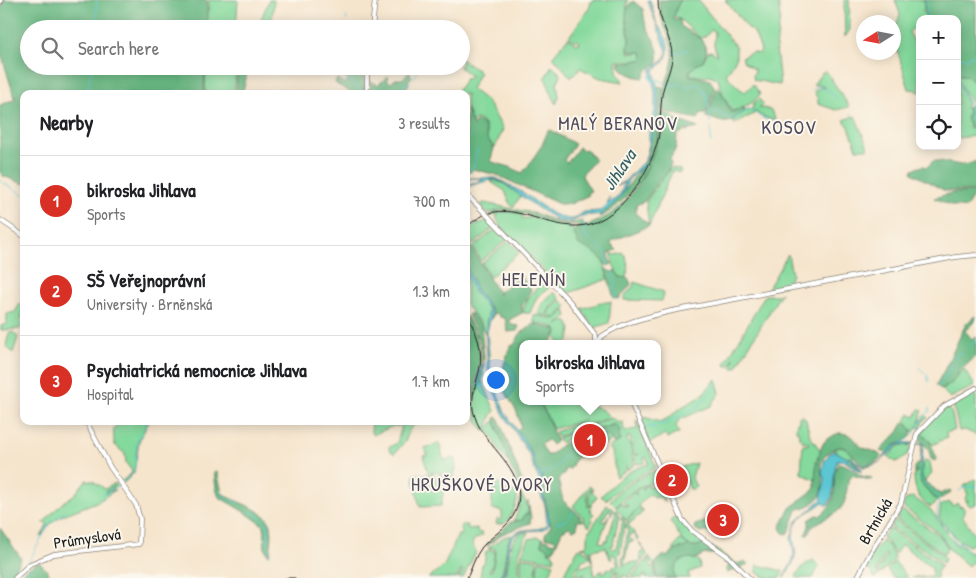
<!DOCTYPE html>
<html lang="en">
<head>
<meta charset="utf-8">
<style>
  :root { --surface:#fff; --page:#f6f6f6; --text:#202124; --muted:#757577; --line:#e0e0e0; --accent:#d93025 }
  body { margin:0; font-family:"Patrick Hand",sans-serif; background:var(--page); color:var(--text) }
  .controls { position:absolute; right:15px; top:15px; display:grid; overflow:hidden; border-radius:10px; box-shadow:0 2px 12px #0003 }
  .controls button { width:45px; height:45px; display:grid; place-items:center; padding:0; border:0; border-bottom:1px solid var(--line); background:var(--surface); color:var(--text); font:25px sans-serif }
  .compass { position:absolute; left:856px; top:15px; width:45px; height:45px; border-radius:50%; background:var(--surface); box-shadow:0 2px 12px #0003; rotate:259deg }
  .you { position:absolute; left:495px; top:379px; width:18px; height:18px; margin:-12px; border:4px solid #fff; border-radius:50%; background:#1a73e8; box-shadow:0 0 0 8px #1a73e833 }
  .badge { display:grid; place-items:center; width:32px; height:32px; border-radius:50%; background:var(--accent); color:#fff; font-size:16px; font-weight:700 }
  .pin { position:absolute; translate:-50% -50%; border:2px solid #fff; box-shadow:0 1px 5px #0006 }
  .popup { position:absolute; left:519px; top:340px; width:142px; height:65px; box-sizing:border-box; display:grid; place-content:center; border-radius:10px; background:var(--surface); filter:drop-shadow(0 1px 4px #0005); font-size:16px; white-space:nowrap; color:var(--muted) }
  .popup b { font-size:19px; color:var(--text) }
  .popup::after { content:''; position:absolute; left:50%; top:100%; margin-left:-10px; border:10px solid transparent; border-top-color:var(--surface) }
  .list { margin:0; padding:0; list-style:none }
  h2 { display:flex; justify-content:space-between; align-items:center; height:65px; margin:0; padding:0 20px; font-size:21px }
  h2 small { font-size:16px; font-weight:400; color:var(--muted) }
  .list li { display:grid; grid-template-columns:32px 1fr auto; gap:15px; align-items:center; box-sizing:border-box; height:90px; padding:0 20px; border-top:1px solid var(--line) }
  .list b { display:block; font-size:19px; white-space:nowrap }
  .list p { margin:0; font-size:16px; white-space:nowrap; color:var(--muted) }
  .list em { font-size:16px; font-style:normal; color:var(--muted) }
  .icon { flex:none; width:28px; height:28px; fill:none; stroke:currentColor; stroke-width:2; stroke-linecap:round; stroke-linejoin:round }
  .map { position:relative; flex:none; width:976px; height:578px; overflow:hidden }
  .search { position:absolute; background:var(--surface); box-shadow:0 2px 12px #0003; left:20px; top:20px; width:450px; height:55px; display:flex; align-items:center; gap:12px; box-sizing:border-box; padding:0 18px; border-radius:28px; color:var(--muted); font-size:19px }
  .panel { position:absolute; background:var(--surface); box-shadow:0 2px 12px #0003; left:20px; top:90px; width:450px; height:335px; border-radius:10px }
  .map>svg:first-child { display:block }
  .green { fill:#84d99c; stroke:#507a5c; fill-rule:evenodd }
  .forest { fill:#6bb984; stroke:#446a50 }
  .water { fill:#5bc7d3; stroke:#3c7278 }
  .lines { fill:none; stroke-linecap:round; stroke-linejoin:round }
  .stream { stroke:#5bc7d3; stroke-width:1 }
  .canal { stroke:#5bc7d3; stroke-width:2.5 }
  .secondary-casing { stroke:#898074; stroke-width:5.5 }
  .highway-casing { stroke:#898074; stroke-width:8 }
  .secondary { stroke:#fff; stroke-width:4 }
  .highway { stroke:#fff; stroke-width:5.5 }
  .rail { stroke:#1c1c1c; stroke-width:1 }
  .secondary-bridge-casing { stroke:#898074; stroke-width:5.5; stroke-linecap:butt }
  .secondary-bridge { stroke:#fff; stroke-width:4 }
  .labels { text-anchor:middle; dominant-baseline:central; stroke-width:4; stroke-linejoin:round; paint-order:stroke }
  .street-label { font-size:16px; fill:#1c1c1c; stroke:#fbf7ec }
  .water-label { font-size:18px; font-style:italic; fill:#356065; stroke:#fbf7ec }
  .quarter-label { font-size:19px; letter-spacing:1px; fill:#50495b; stroke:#fbf7ec }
</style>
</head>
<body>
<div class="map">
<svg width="976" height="578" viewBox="0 0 976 578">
  <rect width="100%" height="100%" fill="#fbf7ec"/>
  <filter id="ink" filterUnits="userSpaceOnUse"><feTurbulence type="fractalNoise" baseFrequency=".02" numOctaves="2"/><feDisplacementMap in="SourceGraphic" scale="10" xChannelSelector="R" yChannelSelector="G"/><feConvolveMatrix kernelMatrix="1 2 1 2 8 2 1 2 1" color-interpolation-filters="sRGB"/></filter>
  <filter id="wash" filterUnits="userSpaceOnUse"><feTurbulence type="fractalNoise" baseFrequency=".0096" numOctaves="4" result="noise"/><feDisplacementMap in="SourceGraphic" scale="20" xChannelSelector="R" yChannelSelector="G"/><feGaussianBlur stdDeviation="1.12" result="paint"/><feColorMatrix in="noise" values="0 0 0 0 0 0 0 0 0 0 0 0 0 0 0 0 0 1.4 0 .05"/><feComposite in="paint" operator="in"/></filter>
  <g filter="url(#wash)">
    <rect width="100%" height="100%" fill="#f6e5cd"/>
    <path class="green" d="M209 0H238L236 29H207Z
      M269 0H274L271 29H257Z
      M592 0H628L626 7 627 8 626 19 629 39 628 52 636 53 641 51 643 57 642 60 628 61H616L617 71 623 82 600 78 580 68 571 78 553 56 568 38 576 44 580 43 577 40 575 41 569 37 589 8Z
      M680 0H698L736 47V59L726 75C733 81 737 88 745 92L753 84 760 94C754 104 743 108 732 111L723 95 718 79 710 75 706 77 691 75 690 72 695 65 703 61 708 52 711 51 717 55 714 45 715 32 711 30 706 36 700 38 681 20 673 15Z
      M725 0H778L780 17 776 48 780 85 754 80 753 76 755 70 744 62 742 57 753 52 759 54 761 50 754 32 748 28Z
      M844 0H849L850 30 845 37Z
      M895 0H924L926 5 922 11H924L927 19H920V23L909 32 920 54V93L917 91V90L909 89 896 46 894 48V33L900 14Z
      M461 59 480 72 471 89 487 101 503 129 495 148 487 138C487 129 485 123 477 119L472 123 466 107V94H455L466 78H470L471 76 458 66H461Z
      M552 65 561 75 557 83 559 96 556 104 545 78Z
      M206 66H237L234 69 236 71 234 94H205Z
      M957 67 959 75H964L973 80 976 88V102L972 103C963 89 957 85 957 67Z
      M826 71 849 106V107L836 110 818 104V99L814 92 821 87 826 88 821 85H813L821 74Z
      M957 82 968 103 965 107 968 111C966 118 968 120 969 128L971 127 975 131 976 136 957 138V103H959L957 102Z
      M759 99 763 104 759 108C768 108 774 110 775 120L763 117 754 111V114L734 124 733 119 748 109 752 110 753 104Z
      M855 116 868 147 867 149H857L849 127 844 120Z
      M671 168 679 169 681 172 678 173 675 171 672 172 649 226 646 202C654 190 662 179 671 168Z
      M491 180 503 183 521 196 513 207 510 204 505 191 491 182Z
      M484 203 533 213 559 222 569 224 582 221 583 225 565 224 510 210H501L487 213 481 204Z
      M497 212H510L522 214V218H529L531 217 572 227 578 244 590 249 603 259 608 279 566 294 501 227 496 217 499 214 491 216 489 215Z
      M490 220 496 226 472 245 466 233 474 225Z
      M497 228 508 239 481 261 473 247Z
      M509 241 520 252 490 277 482 263Z
      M612 253 615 255 623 253C630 261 627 269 627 278L620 277C615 271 611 260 612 253Z
      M788 254 792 275 785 286 767 290Z
      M466 272 474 292 489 310 485 334 481 324 466 305Z
      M544 282 549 288 537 297 530 313H523C525 299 533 290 544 282Z
      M634 282 664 292 662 301 624 300V297L633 286Z
      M554 292 560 299 550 308 546 316 538 314 542 303Z
      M781 293 736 368H732L734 358 730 366H726L725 364 765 295H778Z
      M561 300 567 306 556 318 548 316 551 309Z
      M604 302H611L609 323 594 328 581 309Z
      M20 304H24L20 329 1 330V326L7 324V314L15 312Z
      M565 310 567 316 557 325 565 321 568 322 571 329 569 341 565 344H560L555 337 557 334 556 329 551 326 534 323V315L556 319Z
      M13 332 18 337 13 353 6 346 9 333Z
      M964 369 975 386 950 398 942 390 947 387Z
      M716 379 720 393 711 406 679 420 676 426 679 433 668 438 665 434 650 443 641 420 644 417 660 422 668 418 682 407 700 397Z
      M481 382H483L495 411C490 415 489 426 484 432 471 411 471 404 481 382Z
      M976 390V435L965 430 959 431 953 403Z
      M540 401C564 401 593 398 610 417L557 437 555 432 585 420 553 429Z
      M948 405 952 414 955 430 946 433 947 437 933 445 922 432 930 422Z
      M919 409 923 410 919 423 925 415 928 418 923 421 921 428H919L918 425 913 432 905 421 910 414 915 417Z
      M802 415 806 420 810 436 821 451 816 461 817 481 801 473 803 444 808 445V442L802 441 801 438H799V432L796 431 797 422H799V417Z
      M611 418 619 422 618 423 623 422 624 431 637 429 636 421H637L656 467 626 483 606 500 601 496C617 481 627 469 649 464L646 457 644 458 645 463 636 464 634 457 639 454 634 455 630 437H627L628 443H630L634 465 628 470 627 465H626V470L616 477 612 451 609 447 620 441 618 427 615 424 601 428 580 432 560 443 558 438Z
      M123 421H149L139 441 134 473 124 483 122 481 131 474 132 471 126 463 125 454 114 444C114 428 110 431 123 421Z
      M372 421H398L399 423 406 424V426L407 421H427L412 426 408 433 406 440 394 454 388 448 397 443 402 426H393L373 435 371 433Z
      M493 422H495L508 456 509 462C498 453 496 439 486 430Z
      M609 435 614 443 612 440 599 448 594 449 595 447 590 442 579 440 580 437 597 438Z
      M439 443 444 460 455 458 456 471H453L455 474 454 477 442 473 428 472 423 456 427 455 425 448Z
      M902 445 911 446C910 453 903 460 896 462L888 457 897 447Z
      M840 447 847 449 853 457 851 461 861 471 847 461 850 457 847 458 833 451Z
      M926 460 930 462 932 474 925 481 922 478C921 471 921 464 926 460Z
      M696 463 692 478 696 487 694 489H690L681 467Z
      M917 469 919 471 921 483 937 501 931 507C918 501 914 488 914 475L916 473Z
      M656 470 659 472 656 477C659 484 664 485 667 493L663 499 666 503 659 497 654 498 650 494 638 506 644 511 640 509 642 513 629 524 627 521 638 509 626 520 616 508 621 503 627 508 628 505H625L623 502 634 491 636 495V490L642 487 643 490V486C649 485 651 487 657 485V482C637 485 629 493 616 507L610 501C621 486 639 478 656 470V473H658Z
      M415 474H434V477L438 478 439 474 442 475 461 481 459 486 445 482 441 506 420 507 413 476Z
      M975 479 976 481V504L970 506 966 502 969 500 966 501 965 498 968 495 964 486Z
      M86 480 93 481 105 489 115 483 117 485 105 492 115 490 99 501 63 515 52 522 41 537 47 525V523H43L45 521 60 505 75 494Z
      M498 484 504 485V490L500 491H517C518 503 513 516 504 524H496L497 519 502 520V511L492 509V492L497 491 492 489 491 486Z
      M589 486 592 488 587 494 588 507 590 504H589V494L593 489 592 491 597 496 590 508 591 512 594 514 591 517 593 520 589 527 583 519 584 517H582L573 506Z
      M521 494C525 501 529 506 528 515L525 514 522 521 514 520 518 511Z
      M913 497 931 510 956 545H962L969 553 976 551V562H972L968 566 951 551 940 534 903 507 905 500Z
      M950 502 952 506 958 503 959 507 962 506C966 510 963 512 963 517L976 536V543L968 546 962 541 959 542 951 531 947 529 946 525 942 523 939 517 941 505Z
      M607 505 614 510 611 515V512L609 509 602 521 605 522 609 515 599 542 604 543 605 540 607 541 616 513 614 512 616 510 619 516 613 545 610 547 614 550 616 548 623 520 620 519 622 516 625 520V527L627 523 639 540 638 541 633 534H630L629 539 633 540V542L630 543 629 541 624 564 641 561 640 553 644 552 639 542 647 554 632 573 629 574 630 578 623 575V578H618L619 572 618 571 615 578 617 570H615L612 578H573L585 575V574L575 575 580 566 582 567 593 563 589 552H591L594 575H597L599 572 604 570 602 572V573L606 572V570L609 568 612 570 613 566H618L614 554 611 555 612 559H610L606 547 588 551 585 547 583 548 581 547 586 546 588 543V533ZM624 527 628 528 624 557H622L623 566 622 567C618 564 619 557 618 554L620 553Z
      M902 510 940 536 948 548 944 554 897 519Z
      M676 515C687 531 702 541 715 554L691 555 699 561 700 568 688 573 690 578H656V564L685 548H679L674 552V548L681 538 670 521Z
      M894 521H897L943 555 945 559 943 563 891 527Z
      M461 525H467L468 529 477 528V532L482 533 483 535 474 540 472 544 476 552 463 578H458L462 572V569L456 578H428L444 566 458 535H461Z
      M889 528 939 563 941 566 937 572V578H912L917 576 918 577 932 576V568L902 545 895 554 886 540 882 538Z
      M528 532 519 553V578H503C513 564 504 533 528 532Z
      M511 535C504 545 507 575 496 578 491 578 485 578 480 578L482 564H484L486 552 489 550 495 551 492 567 489 571H492L496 549 488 548 504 537Z
      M538 537 543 538 541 544 550 549 548 552 553 553V556H555L554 561 521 555 529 539Z
      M882 540 889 546 895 559 880 574 878 570 887 556 886 554 876 570 879 575 875 578 866 566 870 557Z
      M579 548 587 552 590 558 581 561V564L576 568 572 578 570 576H567V578H562L570 562Z
      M649 556 653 563 650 566 653 567 654 564 655 578H645L646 575 643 576V578H631L645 560 646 563 649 562V560H645Z
      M521 557 537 560 536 571 537 578H521Z
      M539 560 554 564 548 578H539L537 571Z
      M813 560 819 566 813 578H797L796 576 803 566Z
      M894 562 896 563 908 578H893L887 569Z
      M758 565 783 571 780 578H767L756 572Z"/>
    <path class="forest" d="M4 0H207V29H29V66H205L204 94H24V184L3 176 0 172V105L15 99 0 50V12Z
      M659 0H680L673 18 680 20 681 26 701 39 707 50 703 61 696 65 689 72V75L710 80 715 88 706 113H701L698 119C685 116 674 115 662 110 662 103 662 97 664 90 667 77 674 66 673 52 671 34 658 20 659 0Z
      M924 0H976V80L974 82 967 76 959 74 957 67V19H927C923 12 926 7 924 0Z
      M633 1 643 9C644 14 644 20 646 25 652 39 662 49 657 64L647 70 643 78C634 77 624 73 619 65L620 62 626 63 643 59 642 52H632L628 49C628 46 629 44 629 41 631 28 619 11 633 1Z
      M240 66H246V79L242 94H236L237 76Z
      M339 68 351 75 354 74H360L363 76 365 94H352C348 89 340 87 335 83L337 79 345 84 348 80 340 74 337 70Z
      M409 72 412 77 408 80 409 84 406 88V94H368L371 81 378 85 387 77H389L387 80 391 83 395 79H402Z
      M657 86 663 87C660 102 661 117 658 133 652 169 631 200 599 218L600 215 616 202 645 163 657 114Z
      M717 88 720 90 731 112 745 108V111C740 114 735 119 731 121 724 125 713 118 706 117Z
      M976 103V132L969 125 966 119 968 114 967 107Z
      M466 108 473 126 477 121C488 126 484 129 487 138 488 140 492 145 494 148L491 159 492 162 510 167 522 173 528 166 542 145 548 131 550 130 575 144 564 160 567 163 579 147 583 150 586 149 595 160 583 173 582 176 591 191 587 193 589 195 570 204H559L497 175 473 169 471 172H466Z
      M662 112 672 116 675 119 698 128 684 131 677 135 676 148 670 159 671 164 666 175 658 182 645 201 636 205V214L648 224 649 226 612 241 611 244 617 250 609 253V259L612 264 607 266C599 253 591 251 578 244L574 232 577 227C630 221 659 158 662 112Z
      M933 161C950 160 960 170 976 161V191H945L912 173 913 169 923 166 927 167Z
      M976 192 966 208 953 206 934 198 952 193Z
      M466 238 499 295V292L521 276 531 290 522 306V313L509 320 512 325 519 326 517 331 508 332 505 318 500 317 497 313 494 314 489 323 492 314V311L477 291 466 267Z
      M605 268 611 272 616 271 620 277 628 278 631 284 619 299 614 298Z
      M471 313 481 326 484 357 483 379 473 399C474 389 478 381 480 372 485 352 479 332 468 315Z
      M976 315 975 321 965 331 972 339 976 336V356L959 372 952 383 941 390 936 385 946 367 945 366 947 365 962 332 966 324Z
      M466 316C477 332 483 352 478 372 475 385 471 396 472 410L469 397 471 388 466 390Z
      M534 324 555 329 557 332 550 344H522V401H540L557 441 552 445 548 440 541 444 547 455H552L554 451 573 437 596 444 594 449 576 458 570 469H565V473L558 479 563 501 575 511 583 521H577V528L573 530 569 527 562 531 554 549 550 552 549 551V549L541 544 543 538 545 541 546 539 553 543 556 540 545 537V534L551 526 543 494 542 477 536 469 532 454 517 430 521 427 517 412 503 388 509 386 511 378 505 377 502 371 510 346 514 345 520 334Z
      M498 417 522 481 521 486 519 485C517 478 511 470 509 463 505 449 500 435 495 421V418Z
      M904 422 912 430 911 436 902 443 895 445 887 453 880 451 898 432Z
      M615 424 620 430 618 435 620 440 614 444 609 436 596 438 588 437 586 434 587 431 592 430H599Z
      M926 427 922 433C931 441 933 449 937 459L935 461 931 459 929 451 919 438 920 432Z
      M839 433C858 434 854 444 864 448 870 450 878 452 882 457L873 463 865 466C855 461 851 450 845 448 841 446 837 447 834 449 809 463 829 476 821 494 818 501 811 504 804 509L801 508 797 510 790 529 787 534 783 533 780 528 790 508 812 491 815 488C814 477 818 449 825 441 828 437 835 435 839 433Z
      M839 463 848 466 861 476 872 478 869 480 852 475C844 486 849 498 841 508 832 519 811 521 808 535H805L809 526V520L817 515 820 516C845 495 827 481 839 463Z
      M919 463 922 464C920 486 927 480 940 494L950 490 951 492 937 501 921 483 919 471 917 470 914 474V467Z
      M217 471 222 493C235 503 267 509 271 526 273 535 271 545 270 554L269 552 267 553 269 555C260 545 268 535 263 525 261 523 258 522 256 520 244 511 232 505 219 497L216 489 214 472Z
      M528 501 531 518 530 523 502 534 487 546 486 545 511 522 522 520 525 514H529Z
      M707 521 712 525 715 532H700L694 528 695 525Z
      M0 528 21 558 13 575 11 578H0Z
      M681 540 692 547 704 544 713 554H705L693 560 692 558C680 558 672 566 675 578H657L655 563 664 555 666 557 679 548 687 547 688 545Z
      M711 546 737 564 744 561 748 564 727 573 726 571 729 565 722 562 717 553 710 548Z
      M39 562 48 572 51 578H18L25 570Z"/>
    <path class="water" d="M647 0H650L657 24C661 28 663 33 666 38 672 53 666 62 654 70L658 91V110L647 158 643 166 628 180 624 192 618 200 603 213 600 215H585L571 222 560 221 541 210 503 183 494 179 466 187V184L469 185 483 179 472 178 466 181 469 178H496L520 191 553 214 567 219H574L584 212 600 211 607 205 609 197V202C619 199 622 192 624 183L616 186 625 181 645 160 649 144V132L655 111V94L651 70 664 60 667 51Z
      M466 267 477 291 492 312 487 332 491 377 505 412 527 446 533 457 536 469 542 477 543 494 550 523C541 537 525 525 514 536 504 546 511 566 501 578H498C511 567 502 549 511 537 521 524 538 534 547 524L545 505 540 494 539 479 534 469 530 456 503 413 489 378 485 331 489 310C479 298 466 284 466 267Z
      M910 443H922L923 445 922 463 920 462 922 445 918 444 898 445C887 455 880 466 863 467L852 460 862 469 861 472C852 470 848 459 838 460 830 474 838 493 827 506L823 502C815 509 806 512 798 521 788 535 797 544 795 556 794 564 788 571 784 578H783L792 562 794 554 791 538 796 522 822 499 821 497 825 480 822 473 824 462 830 453 835 451 847 458 850 457 847 461 861 471V469L851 461 852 458 862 466C884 468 884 450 898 444 902 442 907 443 910 443Z"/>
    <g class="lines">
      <path class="stream" d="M4 0 6 5
        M97 0 96 14 101 29
        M927 0 926 14 929 19
        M346 17 347 20
        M673 52 679 53 689 49
        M957 56 967 59 970 55 974 56 976 53
        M336 70C343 78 356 84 360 91L359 94
        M414 78 417 72
        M655 80H660L669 85 681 84 689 87 693 84 699 85 705 92 709 108 729 118H735L750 109 762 118 777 123 780 127
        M957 81 969 103
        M812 90 820 86 826 89 838 99
        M90 94 87 88 93 66
        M402 94 405 85 411 81
        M969 104 970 117 976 128
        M709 108 710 122
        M851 114 852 117
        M711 142V128
        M471 172 474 166 477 149
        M0 181 24 195
        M583 221 585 237C596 245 610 250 608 266
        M612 272 616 282 614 290 615 298
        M971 346 976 339
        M919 368 927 375 929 382
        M477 385 485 386
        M939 386 957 355 961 352
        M466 391 474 385
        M652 427 655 430
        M645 428 667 423 700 405 715 386 718 384
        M659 432 661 434
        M913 435 926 414 930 411 929 408
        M902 443 910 438
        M921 463C917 492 931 481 938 499 940 505 937 509 937 515 938 523 946 527 951 532 953 535 954 540 956 543H962L969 552 976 551
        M541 474 550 471 559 464 568 450 577 445 594 444
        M123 482C142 470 132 457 138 439 140 433 145 427 148 421
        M219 491C222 500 231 499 238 503
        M959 491 963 488 976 486
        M103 495 118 486
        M251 511 264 521 269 528 267 543
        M557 523 568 519 574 511
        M267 547 270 556
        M28 563 48 526 66 511
        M21 578 31 567"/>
      <path class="canal" d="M650 76 652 80 655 81"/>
    </g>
  </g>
  <g filter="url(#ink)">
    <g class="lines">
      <g class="secondary-casing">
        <path id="secondary" d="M372 29 375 0
          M367 66V94
          M466 194 484 212
          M488 216 571 303 596 336V341H600L601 344
          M0 220 24 236
          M600 341 601 337C622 322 647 317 672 311L956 257 976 255
          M630 401 682 519 692 531 729 557 749 578
          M15 578 30 564 54 554 139 544 140 519 136 505 110 467 86 421
          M857 578 871 552 901 503 917 434 944 406 976 388"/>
      </g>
      <g class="highway-casing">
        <path id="highway" d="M0 1V0"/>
      </g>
      <use href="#secondary" class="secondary"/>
      <use href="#highway" class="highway"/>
      <path class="rail" d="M466 228C502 191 537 227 577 226 617 225 649 175 658 140 661 125 660 110 662 95 664 82 671 71 672 58 673 37 657 21 658 0
        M466 314C477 332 484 351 479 372 475 388 469 401 475 417 485 448 525 467 518 504 513 525 496 532 482 547 475 556 472 568 467 578
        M286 578H295"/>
      <g class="secondary-bridge-casing">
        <path id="secondary-bridge" d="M484 212 488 216"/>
      </g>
      <use href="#secondary-bridge" class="secondary-bridge"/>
    </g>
  </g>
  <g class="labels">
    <g class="street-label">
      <text transform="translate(875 521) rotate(-60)">Brtnická</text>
      <text transform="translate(87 538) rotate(-8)">Průmyslová</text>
    </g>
    <g class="water-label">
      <text transform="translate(619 170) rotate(-56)">Jihlava</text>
    </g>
    <g class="quarter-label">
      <text x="618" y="123">MALÝ BERANOV</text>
      <text x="789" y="127">KOSOV</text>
      <text x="534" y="279">HELENÍN</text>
      <text x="482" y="484">HRUŠKOVÉ DVORY</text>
    </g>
  </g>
</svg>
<div class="controls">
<button>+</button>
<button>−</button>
<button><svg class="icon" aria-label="locate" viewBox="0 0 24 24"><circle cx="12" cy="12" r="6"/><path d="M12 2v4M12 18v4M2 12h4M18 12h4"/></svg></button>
</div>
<svg class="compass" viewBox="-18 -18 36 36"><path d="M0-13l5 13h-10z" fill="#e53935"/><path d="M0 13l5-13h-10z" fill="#757577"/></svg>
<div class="you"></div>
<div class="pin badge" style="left:590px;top:440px">1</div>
<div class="popup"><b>bikroska Jihlava</b>Sports</div>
<div class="pin badge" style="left:672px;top:480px">2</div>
<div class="pin badge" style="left:723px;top:520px">3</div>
<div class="search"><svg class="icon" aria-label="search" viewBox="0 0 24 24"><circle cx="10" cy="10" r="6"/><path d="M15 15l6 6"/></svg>Search here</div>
<section class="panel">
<h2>Nearby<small>3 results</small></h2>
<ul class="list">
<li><span class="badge">1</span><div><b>bikroska Jihlava</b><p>Sports</p></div><em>700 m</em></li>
<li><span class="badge">2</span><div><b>SŠ Veřejnoprávní</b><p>University · Brněnská</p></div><em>1.3 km</em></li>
<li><span class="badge">3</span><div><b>Psychiatrická nemocnice Jihlava</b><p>Hospital</p></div><em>1.7 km</em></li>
</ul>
</section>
</div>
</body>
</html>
